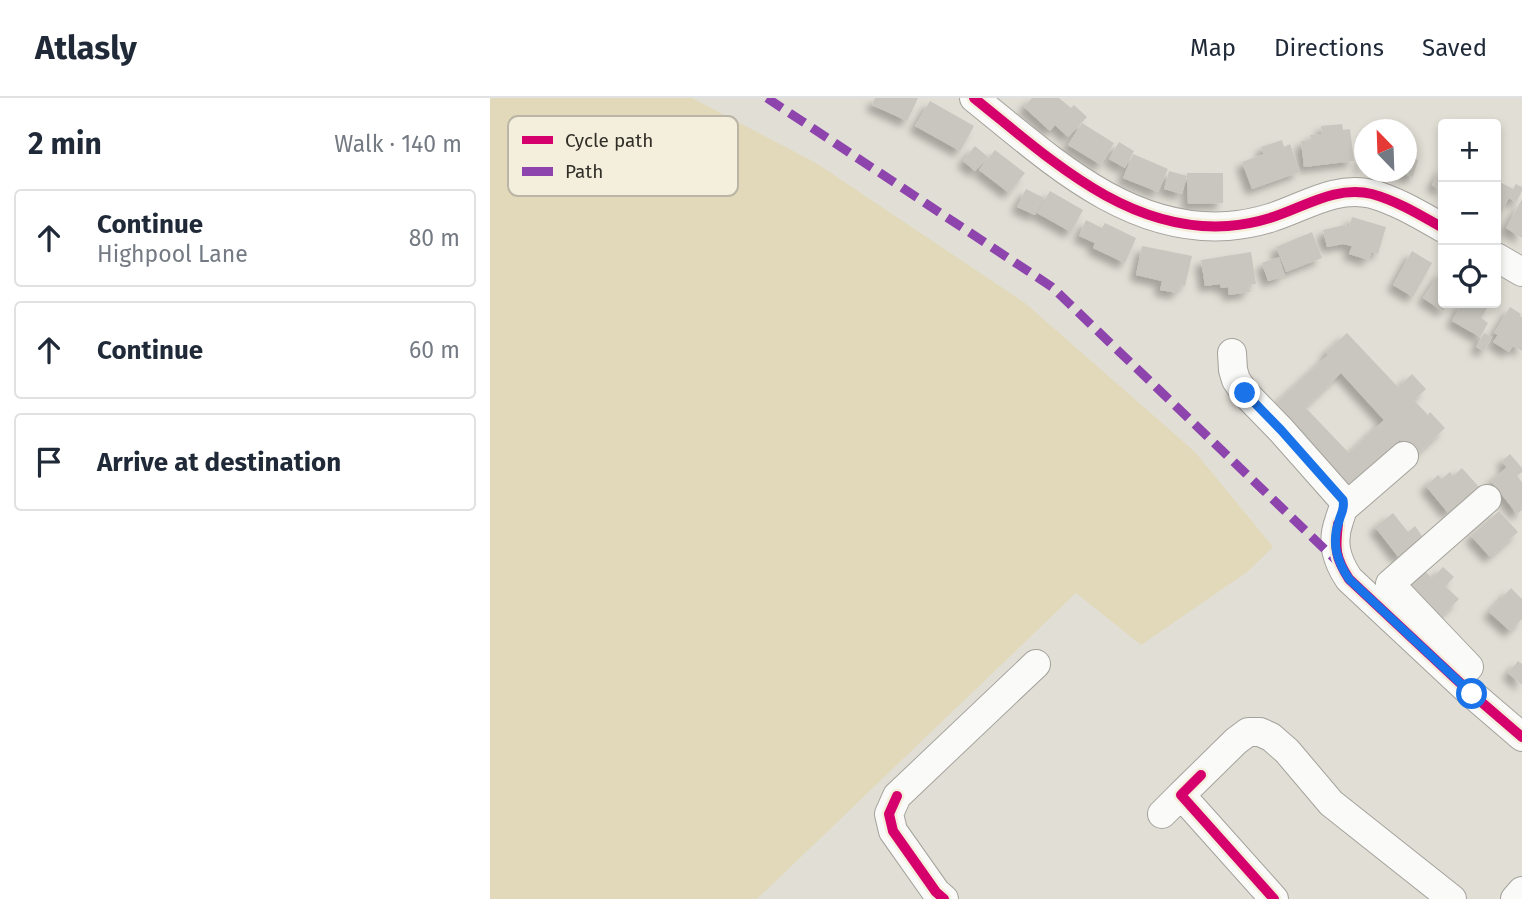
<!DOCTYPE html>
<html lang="en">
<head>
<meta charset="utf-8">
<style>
  :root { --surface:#fff; --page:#f6f6f7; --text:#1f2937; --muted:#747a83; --line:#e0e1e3 }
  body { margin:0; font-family:"Fira Sans",sans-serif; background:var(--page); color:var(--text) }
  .controls { position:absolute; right:21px; top:21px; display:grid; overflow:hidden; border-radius:7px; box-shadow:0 4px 10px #0003 }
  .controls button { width:63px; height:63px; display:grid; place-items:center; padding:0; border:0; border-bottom:2px solid var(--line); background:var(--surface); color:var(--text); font:35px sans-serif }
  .compass { position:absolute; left:864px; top:21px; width:63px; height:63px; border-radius:50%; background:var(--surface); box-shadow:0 4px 10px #0003; rotate:337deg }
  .stop { position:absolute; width:21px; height:21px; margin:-16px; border:5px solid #1a73e8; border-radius:50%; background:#fff }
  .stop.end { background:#1a73e8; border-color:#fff; box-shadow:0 2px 7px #0008 }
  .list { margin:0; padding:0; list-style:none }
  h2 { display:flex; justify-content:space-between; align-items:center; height:91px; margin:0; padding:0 28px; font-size:30px }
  h2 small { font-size:23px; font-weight:400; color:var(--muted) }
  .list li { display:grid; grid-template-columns:46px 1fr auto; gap:21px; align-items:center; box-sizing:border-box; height:98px; margin:0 14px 14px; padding:0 14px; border:2px solid var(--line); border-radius:7px }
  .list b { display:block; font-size:26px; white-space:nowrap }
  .list p { margin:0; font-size:23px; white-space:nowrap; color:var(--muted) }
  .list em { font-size:23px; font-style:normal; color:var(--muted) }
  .icon { flex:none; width:38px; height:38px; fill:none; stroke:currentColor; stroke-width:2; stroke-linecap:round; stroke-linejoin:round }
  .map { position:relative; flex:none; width:1032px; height:801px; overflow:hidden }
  header { display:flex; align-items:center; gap:42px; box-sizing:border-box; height:98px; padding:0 35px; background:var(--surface); border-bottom:2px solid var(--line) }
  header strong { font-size:33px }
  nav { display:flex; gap:38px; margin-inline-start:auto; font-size:24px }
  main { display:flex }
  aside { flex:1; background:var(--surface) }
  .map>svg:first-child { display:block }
  .green { fill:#e1d9b9 }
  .building { fill:#c8c6be; fill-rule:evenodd; filter:url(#shadow) }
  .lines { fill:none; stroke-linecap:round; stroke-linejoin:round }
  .minor-casing { stroke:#a4a29b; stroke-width:30 }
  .minor { stroke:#fafaf9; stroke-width:28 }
  .quiet { stroke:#8e44ad; stroke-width:9; stroke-dasharray:18 9; stroke-linecap:butt }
  .cycleway-casing { stroke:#f4efdc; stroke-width:15 }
  .cycleway { stroke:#d6006c; stroke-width:10 }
  .route { stroke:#1a73e8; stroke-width:9 }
  .key { fill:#f4efdc; stroke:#bab5a6; stroke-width:2 }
  .key-label { font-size:19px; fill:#312f28 }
</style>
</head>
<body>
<header>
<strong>Atlasly</strong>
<nav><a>Map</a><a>Directions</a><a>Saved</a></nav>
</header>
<main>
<aside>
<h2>2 min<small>Walk · 140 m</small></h2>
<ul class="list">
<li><svg class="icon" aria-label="ahead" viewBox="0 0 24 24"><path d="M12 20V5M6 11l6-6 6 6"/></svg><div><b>Continue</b><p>Highpool Lane</p></div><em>80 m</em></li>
<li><svg class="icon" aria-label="ahead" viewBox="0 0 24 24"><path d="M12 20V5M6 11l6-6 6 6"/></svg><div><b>Continue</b></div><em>60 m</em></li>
<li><svg class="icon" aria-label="arrive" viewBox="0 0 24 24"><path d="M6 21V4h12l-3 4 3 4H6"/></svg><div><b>Arrive at destination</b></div></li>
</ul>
</aside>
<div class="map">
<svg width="1032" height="801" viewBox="0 0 1032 801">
  <defs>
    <filter id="shadow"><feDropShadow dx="-6" dy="6" stdDeviation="3.5" flood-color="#0004"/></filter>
  </defs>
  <rect width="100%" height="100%" fill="#e1ded5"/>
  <path class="green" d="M0 0H202L326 65 535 205 705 354 783 449 757 474 651 547 586 495 267 801H0Z"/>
  <path class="building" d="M385 0H428L417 23 382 7Z
    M542 0H569L581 10 584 7 597 19 578 39 565 27 560 33 534 9Z
    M440 3 484 28 470 53 425 28Z
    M592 25 624 45 611 67 578 47Z
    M852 26 853 32 860 31 864 63 814 69 811 43 821 42 820 37 832 36 831 28Z
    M792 42 794 49 800 46 810 74 762 91 752 64 774 56 771 49Z
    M629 44 644 53 635 70 619 61Z
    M485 48 498 59 485 73 473 63Z
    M505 52 535 75 519 95 489 72Z
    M874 53V70L869 68Z
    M643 56 678 71 668 94 633 80Z
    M916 58 928 62 923 79 908 74H916Z
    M953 66V93L942 87Z
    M679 73 697 78 692 96 674 91Z
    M697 75H733V105L698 106Z
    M1006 82 1023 91 1026 86 1032 89V93L1026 104 1019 100 1006 124Z
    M536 91 554 100 545 117 527 109Z
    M560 93 593 112 581 134 547 115Z
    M1032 101V140L1016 130Z
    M862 119 896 129 888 156 881 154 879 162 859 156 862 148 853 146 837 149 833 132 854 127 859 129Z
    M596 122 612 130 615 125 646 140 635 165 603 150 605 145 589 138Z
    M822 134 832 160 796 174 786 149Z
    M652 148 702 158 695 188 690 187 688 195 670 192 672 183 646 177Z
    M922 153 942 165 923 199 903 187Z
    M761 154 766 186 758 187 760 194 739 197 738 189 731 190 730 186 715 188 711 162Z
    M789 159 795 178 778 183 772 165Z
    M953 170V205H958L953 213 933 200Z
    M972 205H1000L991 220 998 225 990 239 962 223Z
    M1020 209 1031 216 1030 218 1032 219V253L1023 248 1019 254 1003 244 1008 237 1004 235Z
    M857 235 908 289 922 276 936 291 924 302 938 317 940 314 955 330 925 358 910 342 859 389 783 308 838 257 836 254ZM851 275 894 322 859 355 815 309Z
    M994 235 1002 239 994 253 986 249Z
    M1020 356 1032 370V374L1027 378 1032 384V412L1027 416 1001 383 1017 369 1012 363Z
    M972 370 989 389 958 415 936 388 948 377 952 381 960 374 963 378Z
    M1009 413 1028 434 1000 459 981 438Z
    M903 415 918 434 925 428 934 441 909 460 885 429Z
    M953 469 964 479 955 488 969 501 949 521 918 490 935 473 942 480Z
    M1021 490 1032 501V521L1020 533 999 514Z
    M1028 563 1032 566V587L1018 575Z"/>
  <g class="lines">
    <g class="minor-casing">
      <path id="minor" d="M484 0C558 59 636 135 738 128 751 127 767 124 780 120 813 110 845 87 882 96 907 103 930 117 953 130
        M1006 159 1032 174
        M742 255 743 272 746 282 755 295 791 332 853 402C855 410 851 415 849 423 841 445 847 463 859 481L982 596 1032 639
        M855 409 914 358
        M979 569 900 486 997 401
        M672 716 691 697
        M454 801 446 794 403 733 399 716 407 698 546 566
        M784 801 691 697 746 643 758 634H770L781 639 797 653 841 705 962 801
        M1025 801 1032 793"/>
    </g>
    <use href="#minor" class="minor"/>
    <path class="quiet" d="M277 0 562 189 848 464"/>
    <g class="cycleway-casing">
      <path id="cycleway" d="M484 0C558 59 636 135 738 128 751 127 767 124 780 120 813 110 845 87 882 96 907 103 930 117 953 130
        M848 426C845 451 845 459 859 481L982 596 1032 639
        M711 677 691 697 784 801
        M407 698 399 716 403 733 446 794 454 801"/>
    </g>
    <use href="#cycleway" class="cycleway"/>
  </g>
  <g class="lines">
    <path class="route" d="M755 295 791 332 853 402C855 411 851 415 849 423 841 445 847 463 859 481L982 596"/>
  </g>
  <rect x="18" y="18" width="230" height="80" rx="10" class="key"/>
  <rect x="32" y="38" width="31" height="8" fill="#d6006c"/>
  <rect x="32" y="69" width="31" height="9" fill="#8e44ad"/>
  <g class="key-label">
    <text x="75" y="49">Cycle path</text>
    <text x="75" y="80">Path</text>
  </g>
</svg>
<div class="controls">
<button>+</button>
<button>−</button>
<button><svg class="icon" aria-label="locate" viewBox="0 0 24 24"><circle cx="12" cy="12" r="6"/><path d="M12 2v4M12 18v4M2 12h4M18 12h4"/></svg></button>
</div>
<svg class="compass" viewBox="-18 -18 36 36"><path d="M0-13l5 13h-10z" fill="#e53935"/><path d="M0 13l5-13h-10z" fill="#747a83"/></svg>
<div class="stop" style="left:982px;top:596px"></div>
<div class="stop end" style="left:755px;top:295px"></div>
</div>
</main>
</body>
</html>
